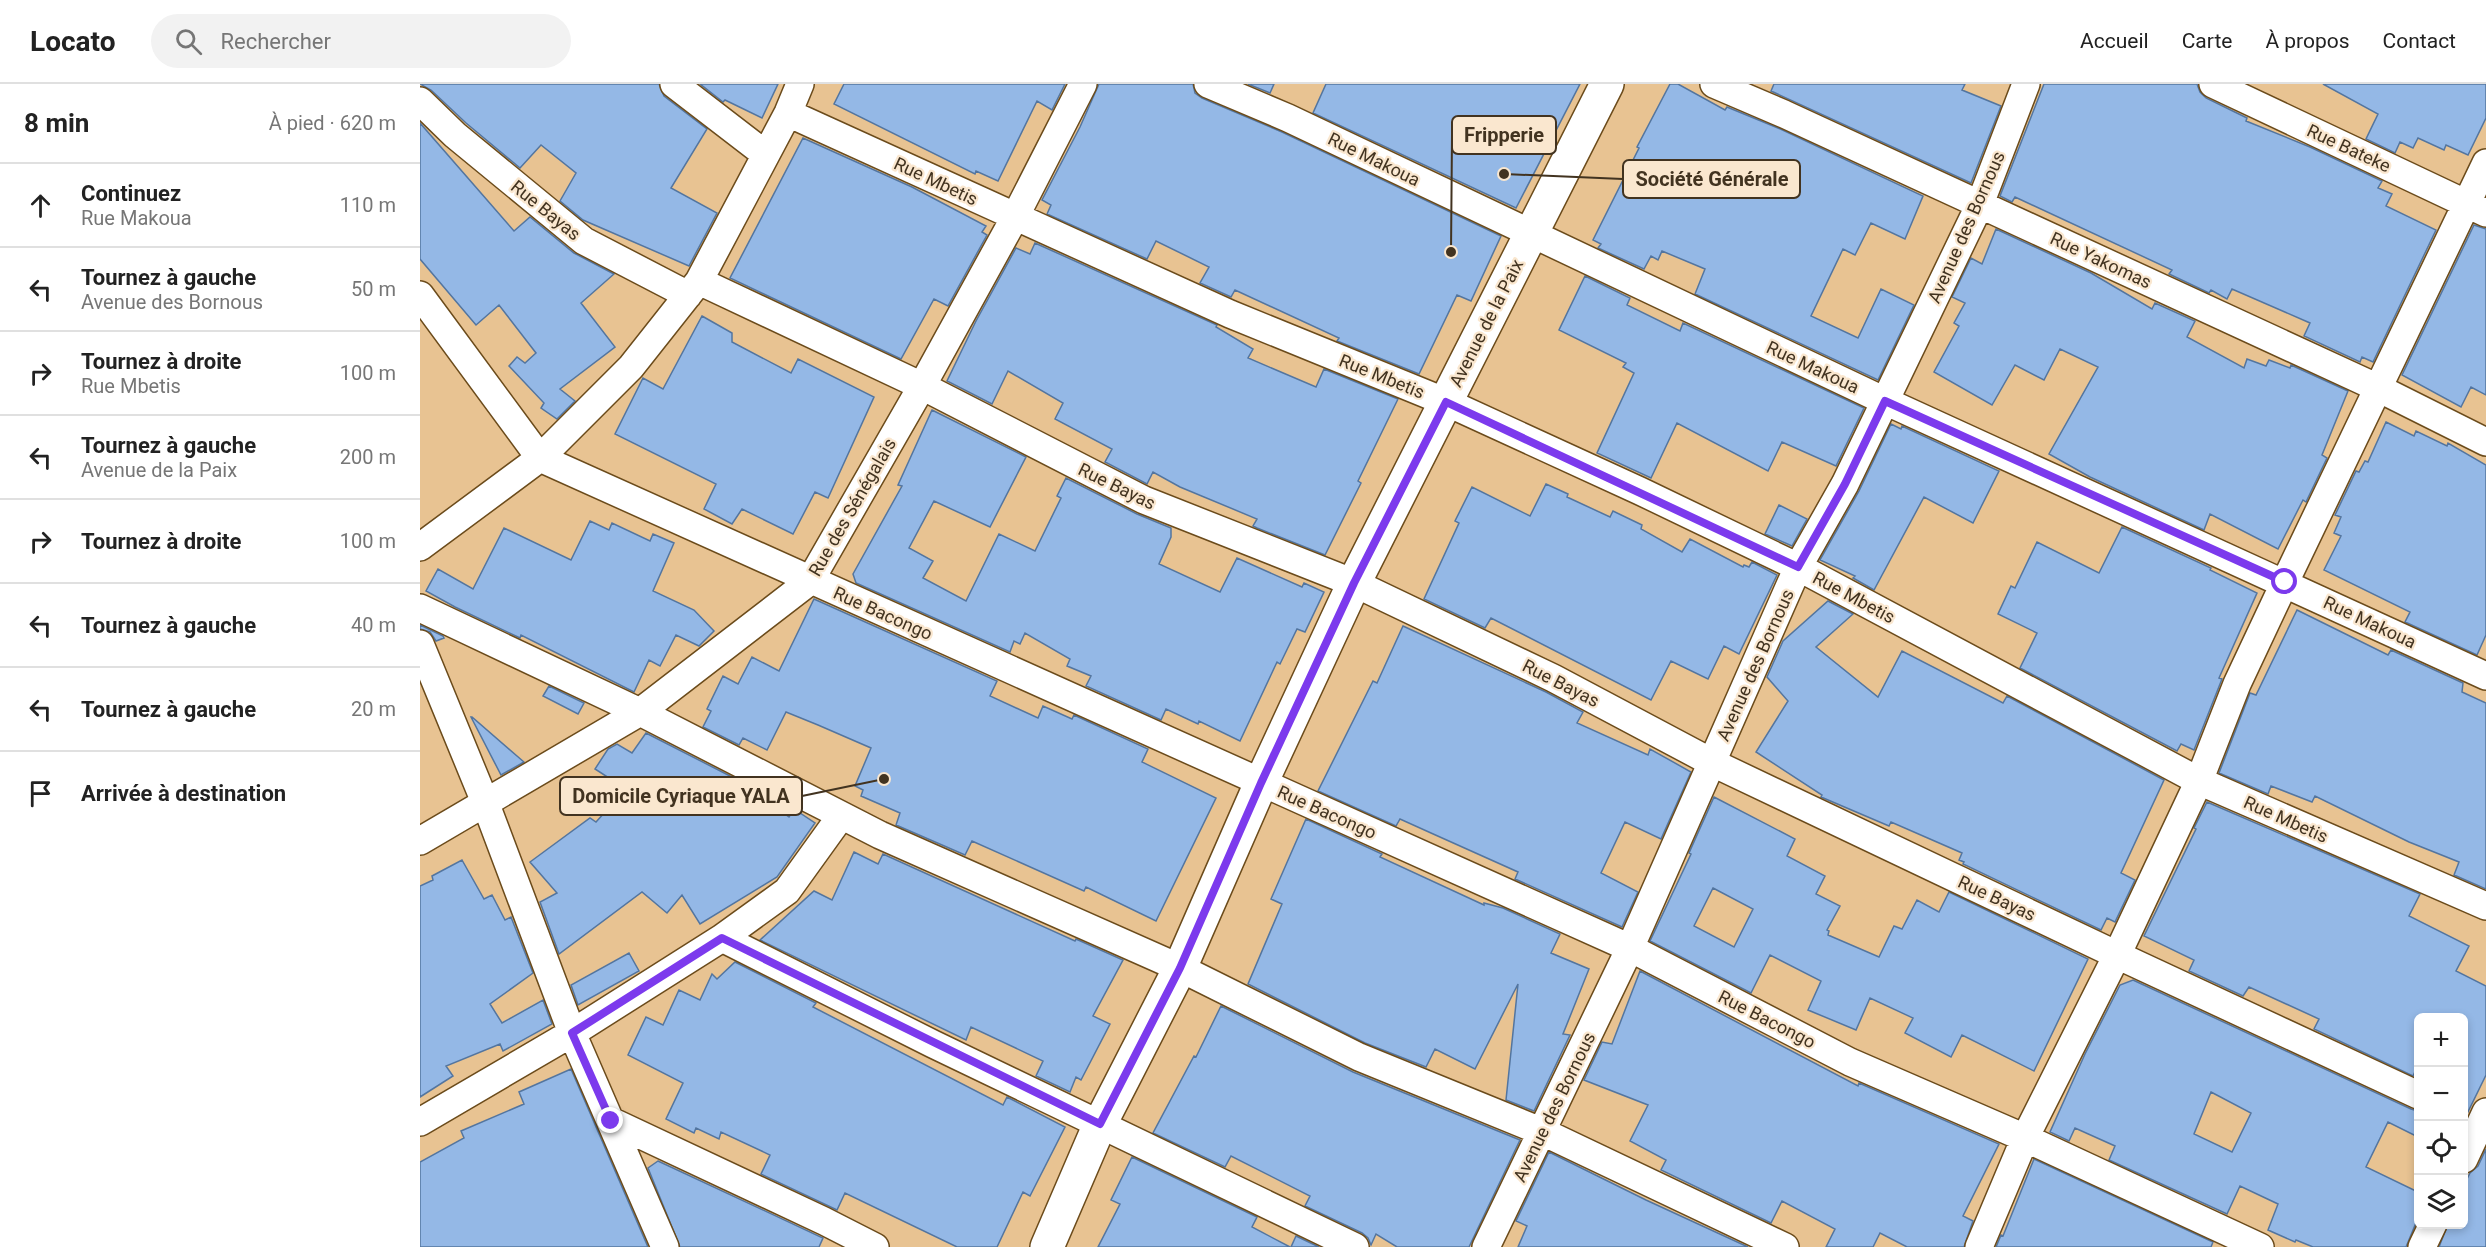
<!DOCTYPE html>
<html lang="fr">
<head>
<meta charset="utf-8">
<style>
  :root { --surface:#fff; --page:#f2f2f2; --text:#222; --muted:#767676; --line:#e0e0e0 }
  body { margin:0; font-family:Roboto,sans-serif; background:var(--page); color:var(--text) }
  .controls { position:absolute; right:18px; bottom:18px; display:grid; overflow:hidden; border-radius:9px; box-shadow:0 3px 9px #0003 }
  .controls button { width:54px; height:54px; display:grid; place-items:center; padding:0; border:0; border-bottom:2px solid var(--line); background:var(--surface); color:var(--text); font:30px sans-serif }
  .stop { position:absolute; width:18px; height:18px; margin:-14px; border:4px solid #7c3aed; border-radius:50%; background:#fff }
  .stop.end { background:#7c3aed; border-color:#fff; box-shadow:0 2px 6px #0008 }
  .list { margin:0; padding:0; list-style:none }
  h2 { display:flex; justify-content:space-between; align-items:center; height:78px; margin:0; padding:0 24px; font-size:26px }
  h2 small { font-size:20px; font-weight:400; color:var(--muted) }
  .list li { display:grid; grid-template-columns:39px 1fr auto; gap:18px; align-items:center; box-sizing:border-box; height:84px; padding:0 24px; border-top:2px solid var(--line) }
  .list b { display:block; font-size:22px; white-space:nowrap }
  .list p { margin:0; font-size:20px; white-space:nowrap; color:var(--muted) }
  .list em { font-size:20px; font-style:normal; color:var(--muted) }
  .icon { flex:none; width:33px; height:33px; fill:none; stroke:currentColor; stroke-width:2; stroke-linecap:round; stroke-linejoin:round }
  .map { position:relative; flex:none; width:2066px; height:1163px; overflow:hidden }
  header { display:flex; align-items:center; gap:36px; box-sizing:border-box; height:84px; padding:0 30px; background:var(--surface); border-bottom:2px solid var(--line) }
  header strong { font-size:28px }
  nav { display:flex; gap:33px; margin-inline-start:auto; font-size:21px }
  .search { width:420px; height:54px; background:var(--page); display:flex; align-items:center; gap:15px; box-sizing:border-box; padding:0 21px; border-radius:33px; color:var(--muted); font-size:22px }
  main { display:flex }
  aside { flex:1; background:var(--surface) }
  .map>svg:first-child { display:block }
  .building { fill:#94b8e6; stroke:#53759f; stroke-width:1.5; fill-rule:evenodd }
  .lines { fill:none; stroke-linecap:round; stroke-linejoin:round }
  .minor-casing { stroke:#6b4b1b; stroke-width:30 }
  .major-casing { stroke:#6b4b1b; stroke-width:36 }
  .minor { stroke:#fff; stroke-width:27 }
  .major { stroke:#fff; stroke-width:33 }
  .route { stroke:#7c3aed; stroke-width:8 }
  .labels { text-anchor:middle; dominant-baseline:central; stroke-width:4.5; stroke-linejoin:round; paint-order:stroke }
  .street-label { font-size:18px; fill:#423320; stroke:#fae7cf }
  .leader { fill:none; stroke:#423320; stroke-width:2 }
  .callout-dot { fill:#423320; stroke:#fae7cf; stroke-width:2 }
  .callout { fill:#fae7cf; stroke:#423320; stroke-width:2 }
  .callout-label { font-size:20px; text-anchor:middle; font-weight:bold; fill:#423320 }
</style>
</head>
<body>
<header>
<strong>Locato</strong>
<div class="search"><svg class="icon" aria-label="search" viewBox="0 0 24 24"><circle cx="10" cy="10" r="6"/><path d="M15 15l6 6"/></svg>Rechercher</div>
<nav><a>Accueil</a><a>Carte</a><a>À propos</a><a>Contact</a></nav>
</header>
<main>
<aside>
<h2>8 min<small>À pied · 620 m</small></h2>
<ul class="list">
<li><svg class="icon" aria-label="ahead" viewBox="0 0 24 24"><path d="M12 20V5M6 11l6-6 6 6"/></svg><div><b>Continuez</b><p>Rue Makoua</p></div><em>110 m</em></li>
<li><svg class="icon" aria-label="left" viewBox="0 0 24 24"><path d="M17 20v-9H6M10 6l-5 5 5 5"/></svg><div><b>Tournez à gauche</b><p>Avenue des Bornous</p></div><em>50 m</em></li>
<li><svg class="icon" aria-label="right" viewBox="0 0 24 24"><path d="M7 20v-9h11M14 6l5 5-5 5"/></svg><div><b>Tournez à droite</b><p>Rue Mbetis</p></div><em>100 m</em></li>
<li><svg class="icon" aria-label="left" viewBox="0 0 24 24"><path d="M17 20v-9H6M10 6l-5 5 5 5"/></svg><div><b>Tournez à gauche</b><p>Avenue de la Paix</p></div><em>200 m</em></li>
<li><svg class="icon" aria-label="right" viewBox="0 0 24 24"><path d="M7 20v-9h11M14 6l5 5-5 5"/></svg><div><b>Tournez à droite</b></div><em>100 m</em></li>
<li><svg class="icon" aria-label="left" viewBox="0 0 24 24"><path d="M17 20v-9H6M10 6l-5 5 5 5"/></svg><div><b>Tournez à gauche</b></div><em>40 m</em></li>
<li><svg class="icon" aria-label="left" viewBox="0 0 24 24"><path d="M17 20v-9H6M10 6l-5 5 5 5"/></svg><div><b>Tournez à gauche</b></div><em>20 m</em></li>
<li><svg class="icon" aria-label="arrive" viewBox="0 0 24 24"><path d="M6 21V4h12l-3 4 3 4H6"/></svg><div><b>Arrivée à destination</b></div></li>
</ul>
</aside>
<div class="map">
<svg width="2066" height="1163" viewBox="0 0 2066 1163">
  <rect width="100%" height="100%" fill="#e8c392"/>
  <path class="building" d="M0 0H239L244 12 287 45 251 104 297 129 269 182 163 136 140 117 156 89 121 61 100 84 46 39 11 6Z
    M280 0H358L342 34 305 16 303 18Z
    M424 0H645L632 26 617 17 578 97 556 87 555 90 414 20Z
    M679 0H773L775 9 782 14 862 48 1081 152 1051 217 1037 211 999 290 917 257 919 254 815 206 811 213 780 199 789 183 736 157 727 175 627 130 631 121 622 116 660 43Z
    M828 0H854L850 9Z
    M906 0H1160L1096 124 893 29Z
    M1250 0H1258L1305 26 1307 23 1358 44 1503 112 1485 155 1451 139 1435 171 1423 165 1391 232 1438 254 1461 205 1494 221 1458 296 1275 210 1285 185 1242 167 1238 176 1231 172 1224 185 1178 164 1181 160 1173 156 1219 64 1217 63Z
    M1354 0H1545L1542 6 1581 22 1551 99 1351 7Z
    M1624 0H1777L1780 8 1786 14 1827 34 1826 37 1890 63 1962 97 1958 104 1972 110 1966 122 2016 146 1953 278 1942 273 1940 278 1884 252 1890 239 1812 205 1807 215 1791 206 1789 209 1749 190 1752 186 1595 113 1592 118 1580 112Z
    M1903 0H2066V34L2048 71 2026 61 2024 66 1998 54 1993 64 1980 58 1975 69 1946 55 1958 30Z
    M0 39 94 147 110 133 154 169 194 190 161 219 195 263 140 305 155 317 137 335 121 324 124 319 89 282 97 273 105 279 116 269 79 221 56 241 0 175Z
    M383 54 492 103 566 142 562 148 567 151 528 222 514 215 481 275 310 194Z
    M2054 141 2066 145V311L2051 303 2041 323 1982 291Z
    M1576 145 1671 189 1732 225 1735 219 1775 237 1767 253 1824 284 1827 275 1846 282 1849 276 1870 284 1871 281 1928 307 1902 371 1907 374 1886 418 1883 416 1858 465 1790 430 1784 446 1670 393 1629 370 1678 283 1640 265 1624 296 1595 281 1572 321 1514 288 1539 242 1534 239 1545 219 1532 213 1551 174 1562 180Z
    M615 159 797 241 796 243 833 265 828 274 896 303 904 285 978 315 938 397 941 399 905 471 837 444 833 442 837 435 760 403 733 388 727 400 685 378 692 365 635 335 643 319 588 287 572 320 527 297 556 237 596 164 610 170Z
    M1165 192 1210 214 1207 221 1260 247 1263 239 1444 324 1416 382 1362 358 1348 387 1257 339 1231 394 1177 369 1214 289 1203 283 1206 279 1139 246Z
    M282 232 312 249V258L371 289 378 275 454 313 408 414 395 408 373 450 322 425 312 440 284 425 296 400 195 350 223 294 243 305Z
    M512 326 606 373 570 443 514 417 489 464 513 477 503 494 546 517 579 450 615 467 641 414 637 412 646 394 717 430 751 444V453L739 480 800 508 817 474 882 503 884 499 904 508 885 548 877 545 860 580 857 578 820 657 779 637 778 640 746 625 741 636 666 602 671 592 647 582 650 575 605 549 600 560 594 557 590 568 436 499 433 490 482 402 478 401Z
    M1966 338 1994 352 1996 347 2027 362 2028 359 2066 381V551L2057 571 1985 538 1990 528 1904 486 1921 452 1914 449 1921 433 1915 431 1936 387 1939 388 1945 377 1948 378Z
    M1471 340 1481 345 1482 342 1579 387 1553 439 1504 413 1454 506 1433 494 1435 492 1400 476 1439 407Z
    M1126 400 1148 410 1147 413 1190 433 1193 427 1222 441 1221 445 1262 468 1270 455 1323 483 1324 481 1329 483 1332 478 1357 491 1319 570 1304 562 1288 595 1251 577 1231 616 1071 534 1065 544 1004 515 1039 439 1035 437 1052 403 1110 432Z
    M1359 421 1387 435 1372 462 1345 450Z
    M170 437 189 446 192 439 230 457 233 450 254 459 233 507 274 526 294 547 279 562 256 551 240 582 229 576 214 608 101 551 100 554 35 523 6 507 18 485 53 505 84 444 151 476Z
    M1702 443 1791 484 1790 486 1837 509 1799 594 1802 595 1774 666 1761 660 1757 667 1600 584 1617 549 1578 530 1591 502 1595 504 1617 458 1679 489Z
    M394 515 577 597 570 612 618 634 623 622 652 635 654 631 728 665 722 678 796 714 736 837 666 803 664 807 552 757 545 771 476 741 480 729 441 712 443 706 435 702 451 664 398 641 366 628 347 666 323 654 319 661 283 643 291 627 287 625 303 592 318 600 332 573 359 587Z
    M1408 517 1433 530 1396 563 1458 613 1482 567 1583 619 1587 612 1744 696 1701 789 1715 796 1695 838 1687 834 1681 846 1543 780 1544 778 1539 776 1542 769 1471 738 1469 742 1401 713 1402 711 1336 668 1368 617 1347 593 1363 557Z
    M1877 526 1968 571 1971 566 2043 599 2042 608 2066 619V805L2034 791 2039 778 1989 758 1895 712 1892 718 1851 702 1848 710 1799 689 1830 609 1836 611Z
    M0 541 23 552 24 554 16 557 10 548 0 545Z
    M983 542 1126 608 1163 628 1157 639 1228 671 1230 665 1271 688 1241 755 1205 738 1181 789 1218 808 1202 843 1095 795 1098 788 1011 749 980 735 976 742 898 707 953 597 957 599Z
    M129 602 164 619 158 630 123 612Z
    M51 633H52L104 678 81 691Z
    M226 649 314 694 369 733 374 725 395 739 357 793 280 840 262 811 247 829 222 808 139 870 120 818 137 809 110 778 170 734 176 738 206 705 175 685 188 665 197 660 212 669Z
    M1294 713 1375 755 1367 772 1405 792 1396 810 1420 822 1407 846 1409 847 1408 851 1459 873 1474 842 1482 845 1497 816 1519 828 1529 808 1668 875 1614 987 1542 951 1531 973 1485 949 1493 934 1450 914 1436 946 1388 926 1401 897 1350 871 1331 909 1230 857 1271 770 1269 769ZM1293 804 1333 825 1314 863 1274 842Z
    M1787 718 2000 810 1989 832 2049 862 2036 887 2066 902V991L2043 1038V933H1998V981L1993 992 1894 945 1899 935 1829 903 1823 912 1769 887 1774 876 1724 852 1776 745 1774 744Z
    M886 735 962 770 960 773 1064 821V819L1083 824 1140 850 1131 869 1169 885 1143 950 1150 951 1114 1027 1086 1016 1098 900 1055 985 1015 965 1006 983 945 959 828 900 862 820 851 815Z
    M434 768 458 780 463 770 655 857 656 855 703 876 673 932 690 940 661 996 656 993 650 1008 616 992 623 977 551 943 546 956 340 856 394 807 412 816Z
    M42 776 64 815 72 811 85 836 91 833 113 889 70 920 82 939 123 916 132 940 83 967 80 960 26 982 33 992 0 1013V802L13 796 12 792Z
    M209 869 219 887 158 921 151 901Z
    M315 878 396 919 393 923 583 1021 587 1013 645 1043 610 1112 603 1108 577 1163H537L425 1109 417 1126 341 1090 350 1071 301 1048 299 1055 276 1044 274 1049 246 1035 263 999 208 971 226 933 243 941 259 906 280 916 292 890 297 895Z
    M1220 887 1438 1002 1439 999 1579 1060 1543 1132 1553 1137 1544 1163H1487L1460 1149 1453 1163H1406L1415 1145 1362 1117 1351 1139 1241 1086 1246 1076 1210 1057 1228 1021 1164 996 1182 958 1192 960Z
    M1713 896 1991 1025 1998 1027V1053L1968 1038 1946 1083 1998 1108V1134L1986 1163H1893L1876 1156 1875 1158 1848 1146 1858 1120 1820 1102 1807 1130 1689 1076 1695 1062 1655 1044 1649 1057 1630 1048 1665 970 1700 901ZM1791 1008 1831 1029 1812 1068 1774 1050Z
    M801 922 933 988 1100 1056 1049 1163H977L956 1150 951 1161 948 1154 942 1149 885 1122 890 1112 811 1072 805 1083 733 1049 774 972 776 973Z
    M151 985 228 1163H0V1078L44 1054 41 1047 104 1020 99 1008Z
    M2066 1065V1163H2019L2028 1140H2043V1103L2050 1089 2058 1082Z
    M1129 1068 1226 1116 1328 1163H1098L1107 1142 1096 1137Z
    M712 1073 837 1133 832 1143 870 1163H678L700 1120 691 1116Z
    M1614 1075 1793 1158 1791 1163H1576L1581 1151 1583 1152Z
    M238 1077 403 1154 399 1163H260L228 1084Z
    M876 1152 899 1163H871Z"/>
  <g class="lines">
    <g class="minor-casing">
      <path id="minor" d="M254 0 345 70
        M788 0 868 34 1465 317 2066 592
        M1294 0 1364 30 1956 303 2066 358
        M1793 0 2066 129
        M0 17 35 51 164 157 268 211
        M368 29 810 230 1026 318 1220 407 1378 483 1779 697 2066 822
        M279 197 502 302 724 416 934 499 1133 594 1293 679 1697 871 1998 1011
        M0 211 120 374 1210 864 1430 978 1605 1054 1840 1163
        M0 463 120 374 211 283 279 197 368 29 380 0
        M0 524 220 628 460 751 760 884 939 973 1123 1048 1365 1163
        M0 560 65 718 152 949 245 1163
        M0 757 220 628 390 497 502 302 595 133 663 0
        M302 854 513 960 935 1163
        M191 1037 404 1137 455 1163
        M0 1038 152 949 302 854 367 807 421 732
        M2044 1075 2066 1028
        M1066 1163 1210 864 1378 483 1425 400 1560 120 1606 0
        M1559 1163 1605 1054 1697 871 1779 697 1817 600 1865 498 2066 79
        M2002 1163 2013 1140"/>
    </g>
    <g class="major-casing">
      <path id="major" d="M627 1163 680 1040 760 884 841 699 934 499 1187 0"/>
    </g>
    <use href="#minor" class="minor"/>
    <use href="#major" class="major"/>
  </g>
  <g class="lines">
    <path class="route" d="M191 1037 152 949 302 854 680 1040 760 884 841 699 934 499 1026 318 1378 483 1425 400 1465 317 1865 498"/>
  </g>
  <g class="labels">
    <g class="street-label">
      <text transform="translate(1929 64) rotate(25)">Rue Bateke</text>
      <text transform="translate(954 75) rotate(26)">Rue Makoua</text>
      <text transform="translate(516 97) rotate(25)">Rue Mbetis</text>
      <text transform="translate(126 126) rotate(39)">Rue Bayas</text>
      <text transform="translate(1546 143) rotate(-66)">Avenue des Bornous</text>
      <text transform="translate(1681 176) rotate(25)">Rue Yakomas</text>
      <text transform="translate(1066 239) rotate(-63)">Avenue de la Paix</text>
      <text transform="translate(1393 283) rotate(25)">Rue Makoua</text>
      <text transform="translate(962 292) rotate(22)">Rue Mbetis</text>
      <text transform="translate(697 402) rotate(26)">Rue Bayas</text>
      <text transform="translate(432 423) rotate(-60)">Rue des Sénégalais</text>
      <text transform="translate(1434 513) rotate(28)">Rue Mbetis</text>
      <text transform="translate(463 529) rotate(24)">Rue Bacongo</text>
      <text transform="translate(1950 538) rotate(25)">Rue Makoua</text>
      <text transform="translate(1335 581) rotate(-66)">Avenue des Bornous</text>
      <text transform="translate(1141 599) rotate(27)">Rue Bayas</text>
      <text transform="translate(907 728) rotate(24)">Rue Bacongo</text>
      <text transform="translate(1866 735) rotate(24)">Rue Mbetis</text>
      <text transform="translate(1577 814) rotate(25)">Rue Bayas</text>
      <text transform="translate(1347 935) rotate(27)">Rue Bacongo</text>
      <text transform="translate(1134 1023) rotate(-64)">Avenue des Bornous</text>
    </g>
  </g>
  <path class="leader" d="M1031 168L1032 51M1084 90L1203 95M464 695L382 712"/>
  <g class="callout-dot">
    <circle cx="1031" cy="168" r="6"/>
    <circle cx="1084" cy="90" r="6"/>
    <circle cx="464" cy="695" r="6"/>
  </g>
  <g class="callout">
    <rect x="1032" y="32" width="104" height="38" rx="6"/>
    <rect x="1203" y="76" width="177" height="38" rx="6"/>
    <rect x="140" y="693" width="242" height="38" rx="6"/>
  </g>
  <g class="callout-label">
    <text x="1084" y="58">Fripperie</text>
    <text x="1292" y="102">Société Générale</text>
    <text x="261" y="719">Domicile Cyriaque YALA</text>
  </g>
</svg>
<div class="controls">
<button>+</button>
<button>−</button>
<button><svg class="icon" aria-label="locate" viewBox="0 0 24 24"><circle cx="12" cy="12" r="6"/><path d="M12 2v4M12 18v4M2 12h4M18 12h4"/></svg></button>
<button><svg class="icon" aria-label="layers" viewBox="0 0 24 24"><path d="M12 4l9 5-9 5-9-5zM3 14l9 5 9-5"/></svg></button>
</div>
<div class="stop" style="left:1865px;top:498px"></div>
<div class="stop end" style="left:191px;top:1037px"></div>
</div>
</main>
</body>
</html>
